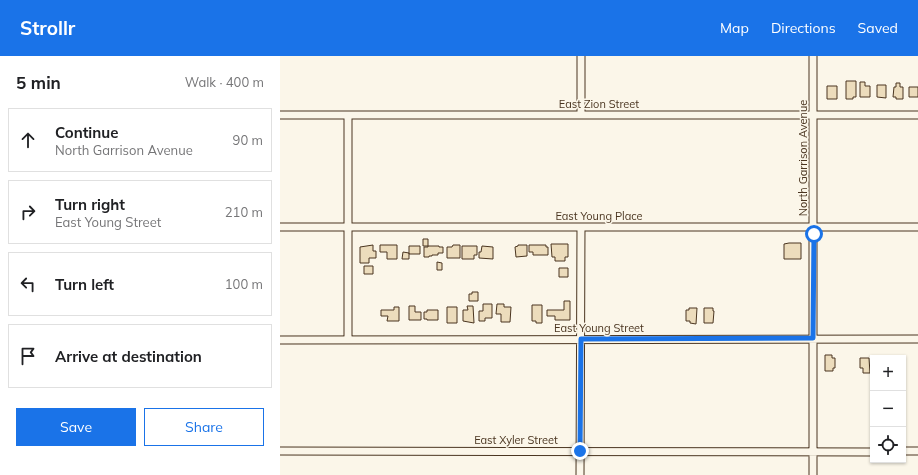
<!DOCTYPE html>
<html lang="en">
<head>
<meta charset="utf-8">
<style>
  :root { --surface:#fff; --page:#f6f6f6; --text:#202124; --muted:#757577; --line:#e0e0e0; --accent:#1a73e8 }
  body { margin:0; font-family:Mulish,sans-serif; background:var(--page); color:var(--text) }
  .controls { position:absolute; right:12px; bottom:12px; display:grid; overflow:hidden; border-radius:0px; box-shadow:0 1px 3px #0004 }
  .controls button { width:36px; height:36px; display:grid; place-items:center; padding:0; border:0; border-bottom:1px solid var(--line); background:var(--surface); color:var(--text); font:20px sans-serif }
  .stop { position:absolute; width:12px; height:12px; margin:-9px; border:3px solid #1a73e8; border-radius:50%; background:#fff }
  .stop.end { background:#1a73e8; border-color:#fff; box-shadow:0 1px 4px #0008 }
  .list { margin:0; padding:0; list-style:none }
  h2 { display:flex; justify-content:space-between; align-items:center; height:52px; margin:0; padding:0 16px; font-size:17px }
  h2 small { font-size:13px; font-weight:400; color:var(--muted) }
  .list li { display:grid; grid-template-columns:26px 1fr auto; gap:12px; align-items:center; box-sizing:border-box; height:64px; margin:0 8px 8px; padding:0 8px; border:1px solid var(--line); border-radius:0px }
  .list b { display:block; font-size:15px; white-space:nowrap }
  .list p { margin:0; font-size:13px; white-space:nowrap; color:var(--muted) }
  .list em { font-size:13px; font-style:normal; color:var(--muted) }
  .actions { display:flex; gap:8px; padding:12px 16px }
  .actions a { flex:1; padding:9px 0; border:1px solid var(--accent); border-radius:0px; text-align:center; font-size:14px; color:var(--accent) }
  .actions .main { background:var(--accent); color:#fff }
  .icon { flex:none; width:22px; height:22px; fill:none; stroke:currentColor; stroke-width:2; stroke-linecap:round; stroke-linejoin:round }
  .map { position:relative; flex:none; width:638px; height:419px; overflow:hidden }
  header { display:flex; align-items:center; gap:24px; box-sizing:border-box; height:56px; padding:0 20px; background:var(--accent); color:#fff }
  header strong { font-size:19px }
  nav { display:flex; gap:22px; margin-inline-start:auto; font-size:14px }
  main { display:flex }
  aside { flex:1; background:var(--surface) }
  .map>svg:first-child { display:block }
  .building { fill:#ecdcbc; stroke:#4a3520 }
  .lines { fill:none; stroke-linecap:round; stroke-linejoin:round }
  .street-casing { stroke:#4a3520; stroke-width:9 }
  .street { stroke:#fbf6e9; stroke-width:7 }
  .route { stroke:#1a73e8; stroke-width:5 }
  .labels { text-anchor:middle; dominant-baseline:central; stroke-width:3; stroke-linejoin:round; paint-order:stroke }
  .street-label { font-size:11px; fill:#4a3520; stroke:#fbf6e9 }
</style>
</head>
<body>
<header>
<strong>Strollr</strong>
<nav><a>Map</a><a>Directions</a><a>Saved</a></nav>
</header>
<main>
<aside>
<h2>5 min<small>Walk · 400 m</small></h2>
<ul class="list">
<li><svg class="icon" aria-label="ahead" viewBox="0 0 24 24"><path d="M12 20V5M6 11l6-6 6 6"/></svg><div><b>Continue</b><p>North Garrison Avenue</p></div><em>90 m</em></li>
<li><svg class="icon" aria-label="right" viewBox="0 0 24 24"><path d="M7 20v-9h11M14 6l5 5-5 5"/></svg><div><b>Turn right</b><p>East Young Street</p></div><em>210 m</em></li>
<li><svg class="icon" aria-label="left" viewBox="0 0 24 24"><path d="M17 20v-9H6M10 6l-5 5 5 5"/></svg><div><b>Turn left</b></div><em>100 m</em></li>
<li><svg class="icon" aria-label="arrive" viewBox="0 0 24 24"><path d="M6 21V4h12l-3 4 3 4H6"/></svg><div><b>Arrive at destination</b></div></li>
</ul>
<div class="actions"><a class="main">Save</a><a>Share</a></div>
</aside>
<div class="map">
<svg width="638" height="419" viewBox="0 0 638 419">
  <rect width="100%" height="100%" fill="#fbf6e9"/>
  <path class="building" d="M566 25H576V41H573V43H566Z
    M580 26H585V30H590V41H580Z
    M616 27H620V31H623V43H616V41H613L614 31H616Z
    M597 29H606V42L597 41Z
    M547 30H557V43H547Z
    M629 31H638V41H629Z
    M143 183H148V190H143Z
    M509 187H521V203H504V188Z
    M271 188H288V201H285V205H275V201H272Z
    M93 189V195H96V202H89V207H80V191Z
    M100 189H117V203H107V196H100Z
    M173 189H180V202H167V191H172Z
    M238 189H247V200L236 201 235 191 238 190Z
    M249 189H266V191H268V199H253V196H249Z
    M129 190H140V198H129Z
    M148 190H159V191H163V197H158V199H152V200H149V201H144V191H148Z
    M182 190H197V199H194V203H182Z
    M202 190 213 191V203L199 202V196H201Z
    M123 196 129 197V203H122Z
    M157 206 162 207V214H157Z
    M84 210H93V218H84Z
    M279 212H288V221H279Z
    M192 236H198V245H189V238H192Z
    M284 245H290V264H275V260H267V254H284Z
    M203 248H212V262H205V265H199V255H203Z
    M217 248H224V251H231L230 266H221V258H216Z
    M252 249H262V267H256V265H252Z
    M129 250H135V256H141V264H129Z
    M187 250H193L194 267 183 265V254H188Z
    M114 251H119V265H107L108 260H101V254H114Z
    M167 251H177V267H167Z
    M409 252H417L416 268 410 267V265H406V254H409Z
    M424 252H433V255H434L433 267H424Z
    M147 254H158V264H147V263H144V256H147Z
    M545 299H552V302H555V312H553V315H545Z
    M580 302H589L590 317H583V312H580Z"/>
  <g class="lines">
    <g class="street-casing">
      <path id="street" d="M301 0V59
        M0 59H638
        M68 59V284
        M0 171H638
        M0 284 638 283
        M0 395 593 396
        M623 395H638
        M300 419 301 171
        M533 419V0"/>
    </g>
    <use href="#street" class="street"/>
  </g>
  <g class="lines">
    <path class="route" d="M300 395 301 283 533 282 534 178"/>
  </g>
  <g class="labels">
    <g class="street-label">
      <text x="319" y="48">East Zion Street</text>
      <text transform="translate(523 102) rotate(-90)">North Garrison Avenue</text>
      <text x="319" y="160">East Young Place</text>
      <text x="319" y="272">East Young Street</text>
      <text x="236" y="384">East Xyler Street</text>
    </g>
  </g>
</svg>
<div class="controls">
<button>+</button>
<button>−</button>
<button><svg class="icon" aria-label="locate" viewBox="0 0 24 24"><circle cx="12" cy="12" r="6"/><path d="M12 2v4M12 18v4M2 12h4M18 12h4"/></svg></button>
</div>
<div class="stop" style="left:534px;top:178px"></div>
<div class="stop end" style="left:300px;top:395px"></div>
</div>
</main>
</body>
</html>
